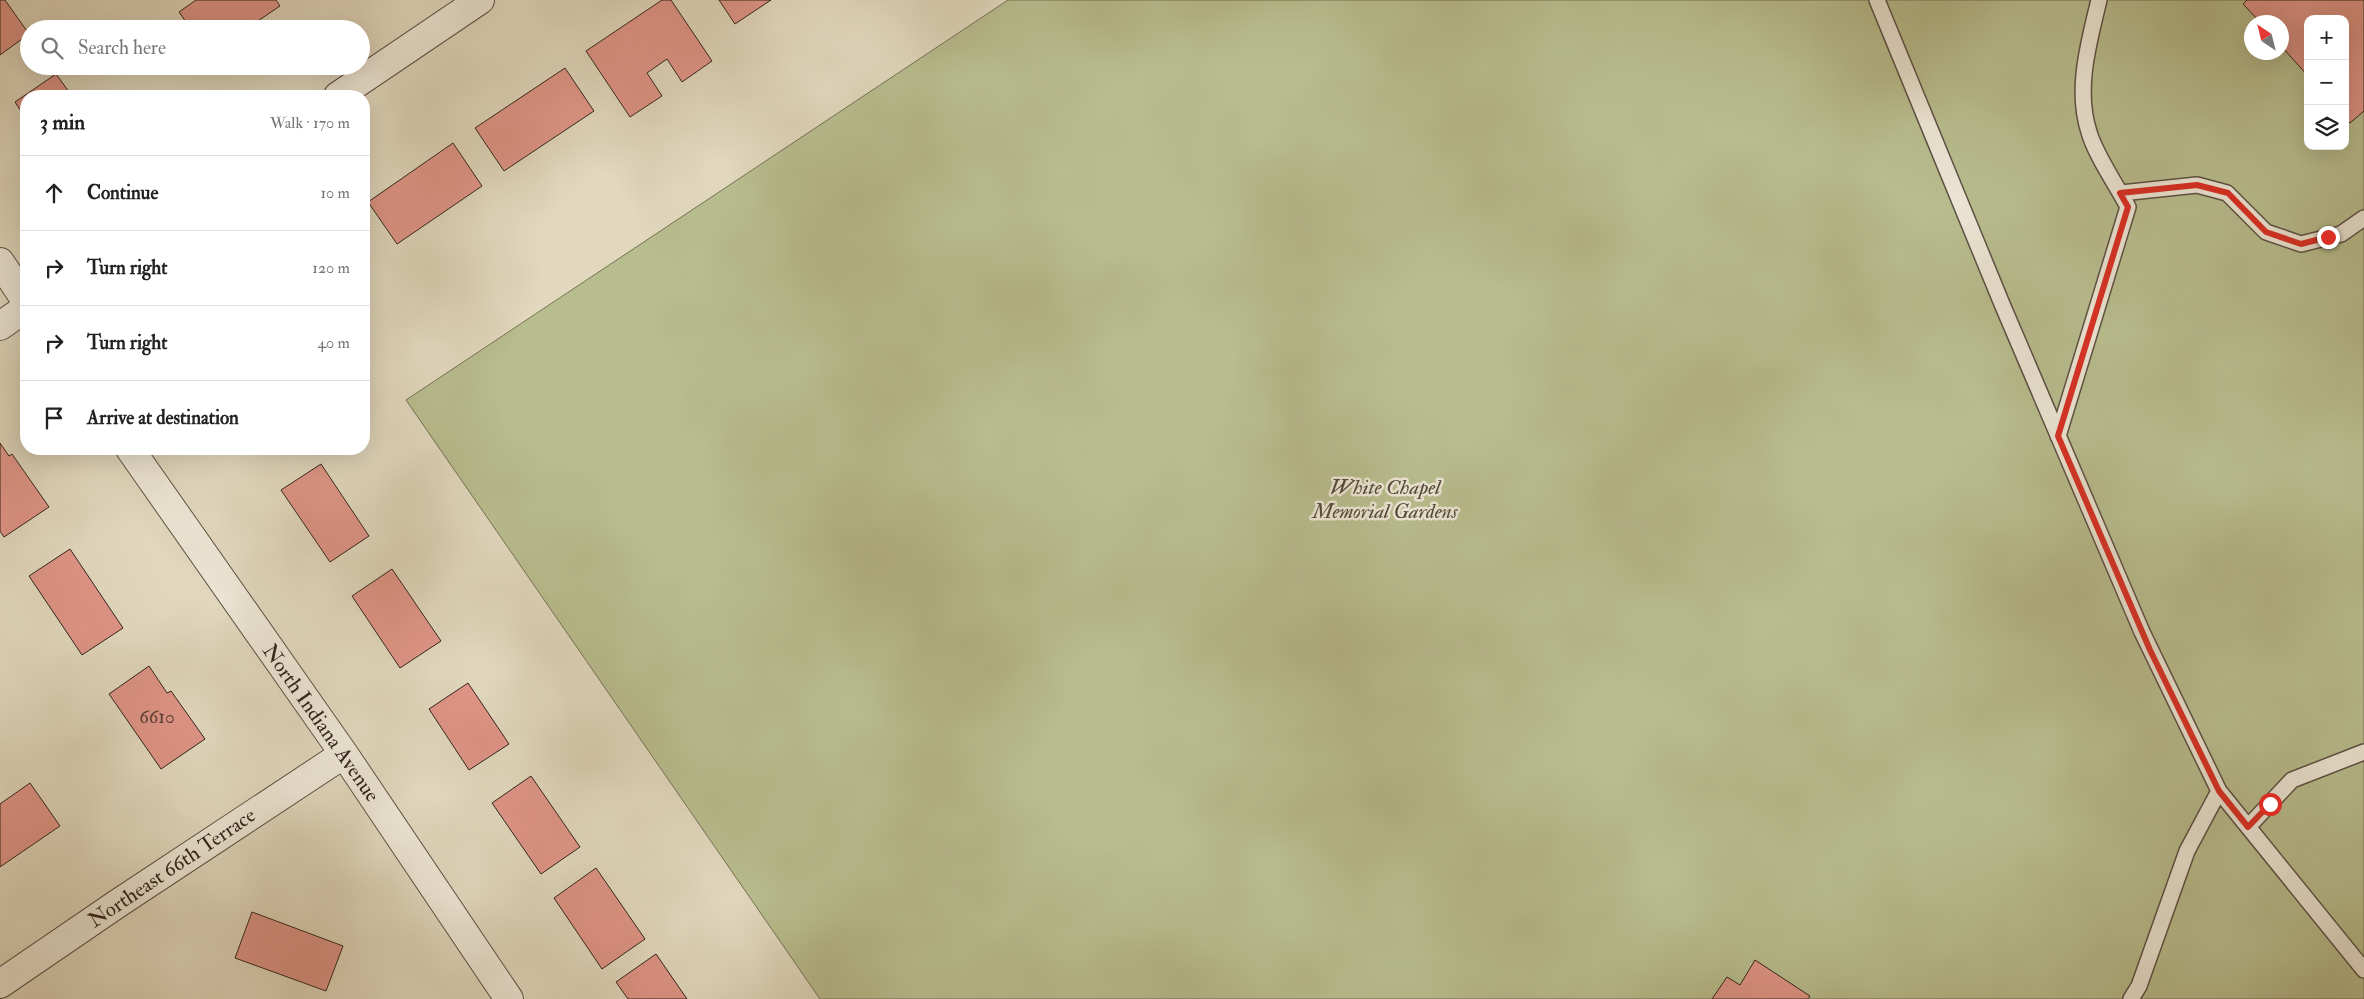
<!DOCTYPE html>
<html lang="en">
<head>
<meta charset="utf-8">
<style>
  :root { --surface:#fff; --page:#f2f2f2; --text:#222; --muted:#767676; --line:#e0e0e0 }
  body { margin:0; font-family:"IM FELL Double Pica",serif; background:var(--page); color:var(--text) }
  .controls { position:absolute; right:15px; top:15px; display:grid; overflow:hidden; border-radius:10px; box-shadow:0 5px 20px #0002 }
  .controls button { width:45px; height:45px; display:grid; place-items:center; padding:0; border:0; border-bottom:1px solid var(--line); background:var(--surface); color:var(--text); font:25px sans-serif }
  .compass { position:absolute; left:2244px; top:15px; width:45px; height:45px; border-radius:50%; background:var(--surface); box-shadow:0 5px 20px #0002; rotate:325deg }
  .stop { position:absolute; width:15px; height:15px; margin:-11px; border:4px solid #d93025; border-radius:50%; background:#fff }
  .stop.end { background:#d93025; border-color:#fff; box-shadow:0 1px 5px #0008 }
  .list { margin:0; padding:0; list-style:none }
  h2 { display:flex; justify-content:space-between; align-items:center; height:65px; margin:0; padding:0 20px; font-size:21px }
  h2 small { font-size:16px; font-weight:400; color:var(--muted) }
  .list li { display:grid; grid-template-columns:32px 1fr auto; gap:15px; align-items:center; box-sizing:border-box; height:75px; padding:0 20px; border-top:1px solid var(--line) }
  .list b { display:block; font-size:19px; white-space:nowrap }
  .list em { font-size:16px; font-style:normal; color:var(--muted) }
  .icon { flex:none; width:28px; height:28px; fill:none; stroke:currentColor; stroke-width:2; stroke-linecap:round; stroke-linejoin:round }
  .map { position:relative; flex:none; width:2364px; height:999px; overflow:hidden }
  .search { position:absolute; background:var(--surface); box-shadow:0 5px 20px #0002; left:20px; top:20px; width:350px; height:55px; display:flex; align-items:center; gap:12px; box-sizing:border-box; padding:0 18px; border-radius:28px; color:var(--muted); font-size:19px }
  .panel { position:absolute; background:var(--surface); box-shadow:0 5px 20px #0002; left:20px; top:90px; width:350px; height:365px; border-radius:20px }
  .map>svg:first-child { display:block }
  .green { fill:#b8bd8e; stroke:#747156; fill-rule:evenodd }
  .building { fill:#df9587; stroke:#31251d }
  .lines { fill:none; stroke-linecap:round; stroke-linejoin:round }
  .service-casing { stroke:#5d5245; stroke-width:18 }
  .minor-casing { stroke:#5d5245; stroke-width:30 }
  .service { stroke:#ece6d5; stroke-width:15 }
  .minor { stroke:#ece6d5; stroke-width:28 }
  .route { stroke:#d93025; stroke-width:6 }
  .labels { text-anchor:middle; dominant-baseline:central; stroke-width:5; stroke-linejoin:round; paint-order:stroke }
  .number-label { font-size:19px; fill:#5c4138 }
  .park-label { font-size:21px; font-style:italic; fill:#534b39; stroke:#ece6d5 }
  .street-label { font-size:21px; fill:#31251d; stroke:#ece6d5 }
</style>
</head>
<body>
<div class="map">
<svg width="2364" height="999" viewBox="0 0 2364 999">
  <rect width="100%" height="100%" fill="#e1d8be"/>
  <filter id="stains"><feTurbulence type="fractalNoise" baseFrequency=".004" numOctaves="4"/><feColorMatrix values="0 0 0 0 .2 0 0 0 0 .09 0 0 0 0 .02 0 0 0 .5 -.17"/></filter>
  <radialGradient id="worn" r=".72"><stop offset=".6" stop-color="#630" stop-opacity="0"/><stop offset="1" stop-color="#630" stop-opacity=".3"/></radialGradient>
  <path class="green" d="M1008 0H2364V999H820L406 400ZM2308 19H2345V146H2308ZM2252 22H2282V52H2252Z"/>
  <path class="building" d="M0 0H5L29 34 0 55Z
    M196 0H276L280 6 246 29H191L179 12Z
    M662 0H671L712 61 682 82 667 59 647 73 662 96 630 117 586 51Z
    M719 0H771L735 24Z
    M2247 0H2364V111L2350 123 2345 118V19H2308V76L2282 47V22H2260L2243 4Z
    M565 68 594 111 504 171 475 128Z
    M56 74 72 96H26V119L15 102Z
    M453 143 482 186 397 244 368 202Z
    M0 443 9 456 12 454 49 507 4 537 0 531Z
    M321 464 369 536 330 562 281 490Z
    M70 549 123 628 82 655 29 576Z
    M392 569 441 641 400 668 352 596Z
    M149 666 167 693 171 691 205 739 161 769 109 694Z
    M468 683 509 744 469 770 429 709Z
    M531 776 580 847 541 874 492 803Z
    M30 783 60 826 0 867V804Z
    M596 868 645 939 602 969 554 898Z
    M252 912 343 946 326 991 235 958Z
    M656 954 687 999H628L616 982Z
    M1755 960 1810 996 1808 999H1712L1727 977 1740 985Z"/>
  <g class="lines">
    <g class="service-casing">
      <path id="service" d="M1877 0 2002 304 2142 632 2219 791 2364 970
        M2121 193 2197 185 2227 193 2266 232 2301 244 2341 234 2364 218
        M2058 436 2128 207C2117 186 2095 154 2089 132 2075 89 2089 42 2099 0
        M2248 827 2292 780 2364 752
        M2131 999 2139 986 2187 851 2219 791"/>
    </g>
    <g class="minor-casing">
      <path id="minor" d="M338 96 480 0
        M0 262 26 301
        M0 326 26 308
        M130 449 344 754 509 999
        M0 984 117 904 344 754"/>
    </g>
    <use href="#service" class="service"/>
    <use href="#minor" class="minor"/>
  </g>
  <g class="lines">
    <path class="route" d="M2270 804 2248 827 2219 791 2150 650 2058 436 2128 207 2120 193 2197 185 2228 193 2266 232 2301 244 2328 237"/>
  </g>
  <g class="labels">
    <g class="number-label">
      <text x="157" y="717">6610</text>
    </g>
    <g class="park-label">
      <text x="1385" y="487">White Chapel<tspan x="1385" dy="24">Memorial Gardens</tspan></text>
    </g>
    <g class="street-label">
      <text transform="translate(321 723) rotate(55)">North Indiana Avenue</text>
      <text transform="translate(172 868) rotate(-34)">Northeast 66th Terrace</text>
    </g>
  </g>
  <rect width="100%" height="100%" filter="url(#stains)"/>
  <rect width="100%" height="100%" fill="url(#worn)"/>
</svg>
<div class="controls">
<button>+</button>
<button>−</button>
<button><svg class="icon" aria-label="layers" viewBox="0 0 24 24"><path d="M12 4l9 5-9 5-9-5zM3 14l9 5 9-5"/></svg></button>
</div>
<svg class="compass" viewBox="-18 -18 36 36"><path d="M0-13l5 13h-10z" fill="#e53935"/><path d="M0 13l5-13h-10z" fill="#767676"/></svg>
<div class="stop" style="left:2270px;top:804px"></div>
<div class="stop end" style="left:2328px;top:237px"></div>
<div class="search"><svg class="icon" aria-label="search" viewBox="0 0 24 24"><circle cx="10" cy="10" r="6"/><path d="M15 15l6 6"/></svg>Search here</div>
<section class="panel">
<h2>3 min<small>Walk · 170 m</small></h2>
<ul class="list">
<li><svg class="icon" aria-label="ahead" viewBox="0 0 24 24"><path d="M12 20V5M6 11l6-6 6 6"/></svg><div><b>Continue</b></div><em>10 m</em></li>
<li><svg class="icon" aria-label="right" viewBox="0 0 24 24"><path d="M7 20v-9h11M14 6l5 5-5 5"/></svg><div><b>Turn right</b></div><em>120 m</em></li>
<li><svg class="icon" aria-label="right" viewBox="0 0 24 24"><path d="M7 20v-9h11M14 6l5 5-5 5"/></svg><div><b>Turn right</b></div><em>40 m</em></li>
<li><svg class="icon" aria-label="arrive" viewBox="0 0 24 24"><path d="M6 21V4h12l-3 4 3 4H6"/></svg><div><b>Arrive at destination</b></div></li>
</ul>
</section>
</div>
</body>
</html>
